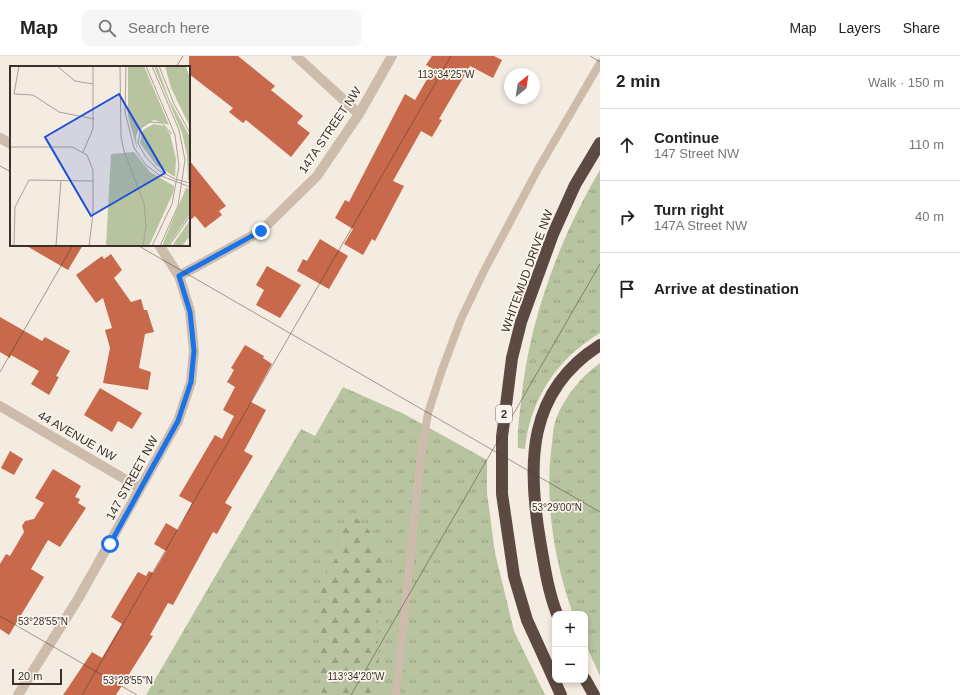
<!DOCTYPE html>
<html lang="en">
<head>
<meta charset="utf-8">
<style>
  :root { --surface:#fff; --page:#f6f6f6; --text:#222; --muted:#767676; --line:#e0e0e0 }
  body { margin:0; font-family:Helvetica,sans-serif; background:var(--page); color:var(--text) }
  .controls { position:absolute; right:12px; bottom:12px; display:grid; overflow:hidden; border-radius:8px; box-shadow:0 2px 6px #0003 }
  .controls button { width:36px; height:36px; display:grid; place-items:center; padding:0; border:0; border-bottom:1px solid var(--line); background:var(--surface); color:var(--text); font:20px sans-serif }
  .compass { position:absolute; left:504px; top:12px; width:36px; height:36px; border-radius:50%; background:var(--surface); box-shadow:0 2px 6px #0003; rotate:30deg }
  .scale { position:absolute; left:12px; bottom:10px; width:50px; box-sizing:border-box; padding-left:4px; border:2px solid #3b302b; border-top:0; font-size:11px; line-height:14px; white-space:nowrap; color:#3b302b; -webkit-text-stroke:3px #fbf5ee; paint-order:stroke }
  .stop { position:absolute; width:12px; height:12px; margin:-9px; border:3px solid #1a73e8; border-radius:50%; background:#fff }
  .stop.end { background:#1a73e8; border-color:#fff; box-shadow:0 1px 4px #0008 }
  .list { margin:0; padding:0; list-style:none }
  h2 { display:flex; justify-content:space-between; align-items:center; height:52px; margin:0; padding:0 16px; font-size:17px }
  h2 small { font-size:13px; font-weight:400; color:var(--muted) }
  .list li { display:grid; grid-template-columns:26px 1fr auto; gap:12px; align-items:center; box-sizing:border-box; height:72px; padding:0 16px; border-top:1px solid var(--line) }
  .list b { display:block; font-size:15px; white-space:nowrap }
  .list p { margin:0; font-size:13px; white-space:nowrap; color:var(--muted) }
  .list em { font-size:13px; font-style:normal; color:var(--muted) }
  .icon { flex:none; width:22px; height:22px; fill:none; stroke:currentColor; stroke-width:2; stroke-linecap:round; stroke-linejoin:round }
  .map { position:relative; flex:none; width:600px; height:639px; overflow:hidden }
  header { display:flex; align-items:center; gap:24px; box-sizing:border-box; height:56px; padding:0 20px; background:var(--surface); border-bottom:1px solid var(--line) }
  header strong { font-size:19px }
  nav { display:flex; gap:22px; margin-inline-start:auto; font-size:14px }
  .search { width:280px; height:36px; background:var(--page); display:flex; align-items:center; gap:10px; box-sizing:border-box; padding:0 14px; border-radius:8px; color:var(--muted); font-size:15px }
  main { display:flex }
  aside { flex:1; background:var(--surface) }
  .map>svg:first-child { display:block }
  .grass { fill:url(#grass-tufts) }
  .forest { fill:url(#forest-firs) }
  .building { fill:#c8694b }
  .lines { fill:none; stroke-linecap:round; stroke-linejoin:round }
  .service { stroke:#cdbbac; stroke-width:8 }
  .minor { stroke:#cdbbac; stroke-width:10 }
  .motorway { stroke:#5c4a42; stroke-width:12 }
  .route { stroke:#1a73e8; stroke-width:5 }
  .ticks { fill:none; stroke:#3b302b; stroke-width:1; stroke-opacity:0.45 }
  .labels { text-anchor:middle; dominant-baseline:central; stroke-width:3.5; stroke-linejoin:round; paint-order:stroke }
  .shield { fill:#fbf5ee; stroke:#756b66; stroke-width:1 }
  .shield-label { font-size:11px; font-weight:bold; fill:#3b302b }
  .street-label { font-size:12px; fill:#3b302b; stroke:#fbf5ee }
  .inset-road { fill:none; stroke:#aaa098; stroke-width:1 }
  .view { fill:#1d4ed8; fill-opacity:0.15; stroke:#1d4ed8; stroke-width:2 }
  .inset-edge { fill:none; stroke:#3b302b; stroke-width:2 }
  .ticks-label { font-size:10px; text-anchor:middle; fill:#3b302b; stroke:#fbf5ee; stroke-width:3.5; stroke-linejoin:round; paint-order:stroke }
</style>
</head>
<body>
<header>
<strong>Map</strong>
<div class="search"><svg class="icon" aria-label="search" viewBox="0 0 24 24"><circle cx="10" cy="10" r="6"/><path d="M15 15l6 6"/></svg>Search here</div>
<nav><a>Map</a><a>Layers</a><a>Share</a></nav>
</header>
<main>
<div class="map">
<svg width="600" height="639" viewBox="0 0 600 639">
  <defs>
    <pattern id="grass-tufts" width="24" height="20" patternUnits="userSpaceOnUse"><rect width="24" height="20" fill="#b8c4a0"/><path d="M3 7l-1-3M5 7V3M7 7l1-3M15 17l-1-3M17 17v-4M19 17l1-3" fill="none" stroke="#97a083"/></pattern>
    <pattern id="forest-firs" width="22" height="20" patternUnits="userSpaceOnUse"><rect width="22" height="20" fill="#b8c4a0"/><path d="M5 1l3.5 6h-7zM16 11l3.5 6h-7z" fill="#97a083"/></pattern>
  </defs>
  <rect width="100%" height="100%" fill="#f4ebe1"/>
  <path class="grass" d="M600 114V277C557 303 530 343 525 393L518 392C517 377 519 362 521 347 528 267 559 183 600 114Z
    M600 307V620L585 587V558H573C554 505 544 444 552 387 553 380 553 371 556 363 565 340 580 322 600 307Z
    M343 331 404 358 487 404V437L495 497 514 575 545 639H146L301 373 315 380Z"/>
  <path class="forest" d="M352 458 368 473 388 509 377 568 380 639H322L319 585 320 526 339 498 338 474Z"/>
  <path class="building" d="M189 0H238L275 30 271 34 303 60 297 67 310 77 291 101 246 64 243 67 229 56 233 52 189 18Z
    M432 0H494L502 4 493 22 470 10 439 63 442 64 432 81 421 75 393 125 404 130 375 185 372 183 363 199 344 188 353 173 335 162 345 144 349 146 405 38 415 44 433 13 426 9Z
    M189 104 226 150 219 155 222 159 205 172 195 160 189 165Z
    M320 183 348 200 329 233 297 215 303 203 307 205Z
    M25 189H83L68 214Z
    M111 198 122 214 114 222 131 246 141 243 144 254H147L154 276 145 278 139 312 151 316 148 334 103 327 110 292 105 274 112 272 103 242 96 247 76 219 102 200 104 203Z
    M267 210 301 229 280 262 256 249 264 234 256 229Z
    M0 261 42 285 45 281 70 295 56 320 59 321 49 339 31 328 39 315 11 299 10 302 0 296Z
    M245 289 264 300 263 302 272 308 251 346 266 354 244 395 253 400 225 447 232 451 217 478 213 476 173 549 168 547 150 579 153 580 116 639H63L92 596 102 602 122 568 111 561 121 544 138 516 146 520 149 515 153 517 166 495 154 488 166 467 178 474 192 447 179 440 215 379 222 383 234 360 223 354 235 331 227 326 234 314 231 312Z
    M100 332 142 357 132 373 118 365 112 376 84 359Z
    M10 395 23 403 14 419 1 412Z
    M53 413 81 430 75 441 80 443 78 447 86 452 60 491 48 484 31 513 44 521 9 579 0 573V508L6 498 10 500 24 476 22 470 25 465 34 463 44 447 35 442Z"/>
  <g class="lines">
    <path class="service" d="M396 639 420 407 428 357 442 314 461 263 484 215 538 113 600 7"/>
    <path class="minor" d="M296 0 359 58
      M0 82 11 88
      M179 220 261 175 317 120 359 58 392 0
      M0 350 140 432
      M18 639 78 543 178 365 191 326 194 295 190 255 179 220 159 189"/>
    <path class="motorway" d="M557 558C548 535 544 508 540 484 527 408 527 335 600 289
      M585 623 594 639
      M561 639 527 564 514 520 502 438V381L512 302 521 266 553 178 575 129 600 87"/>
  </g>
  <g class="lines">
    <path class="route" d="M110 488 178 365 191 326 194 295 190 256 179 220 261 175"/>
  </g>
  <path class="ticks" d="M590 0 600 6M176 11 183 0M0 110 11 116M137 189 600 456M0 316 73 189M0 560 137 639M82 639 451 0M351 639 600 208"/>
  <g class="labels">
    <rect class="shield" x="496" y="349" width="16" height="18" rx="3"/>
    <g class="shield-label">
      <text x="504" y="358">2</text>
    </g>
    <g class="street-label">
      <text transform="translate(330 74) rotate(-56)">147A STREET NW</text>
      <text transform="translate(527 215) rotate(-70)">WHITEMUD DRIVE NW</text>
      <text transform="translate(77 380) rotate(30)">44 AVENUE NW</text>
      <text transform="translate(132 422) rotate(-61)">147 STREET NW</text>
    </g>
  </g>
  <g transform="translate(10 10)">
    <rect width="180" height="180" fill="#f4ebe1"/>
    <path d="M118 0H134L159 59 144 54 129 63 126 70 127 83 118 50ZM144 0H147L159 33 180 71V115L178 114 177 89 172 67ZM155 0H175L180 11V61L161 22ZM143 58 154 60 160 68 166 93 165 111 146 99 130 77 133 64ZM124 86 140 106 164 120 163 127 139 180H96L101 88ZM176 122 180 123V148L158 180H152ZM180 154V170L172 180H162Z" fill="#b8c4a0"/>
    <path d="M168 0H175L180 11V17L177 16 180 30ZM111 103 119 106 130 130 121 127 112 113Z" fill="#b8c4a0"/>
    <path class="inset-road" d="M9 0 4 28 23 29 49 46 84 53M47 0 65 15 83 18M110 0 111 71 114 85 134 137 136 160 133 180M116 0 115 46 124 82 136 99 149 109 180 121M136 0 165 69 169 100 162 138 142 180M142 0 169 64 175 94 168 140 150 180M149 0 164 38 180 67M162 68 152 57 139 56 131 62 128 77 135 90 148 104 165 113 180 117M0 81H62L77 89 83 104V148L79 180M73 86 83 63V0M4 180 5 141 19 114 83 115M46 180 51 114M159 180 180 150"/>
    <path class="view" d="M109 28 155 107 81 150 35 71Z"/>
    <rect width="180" height="180" class="inset-edge"/>
  </g>
  <g class="ticks-label">
    <text x="446" y="22">113°34'25"W</text>
    <text x="557" y="455">53°29'00"N</text>
    <text x="43" y="569">53°28'55"N</text>
    <text x="356" y="624">113°34'20"W</text>
    <text x="128" y="628">53°28'55"N</text>
  </g>
</svg>
<div class="controls">
<button>+</button>
<button>−</button>
</div>
<svg class="compass" viewBox="-18 -18 36 36"><path d="M0-13l5 13h-10z" fill="#e53935"/><path d="M0 13l5-13h-10z" fill="#767676"/></svg>
<div class="scale">20 m</div>
<div class="stop" style="left:110px;top:488px"></div>
<div class="stop end" style="left:261px;top:175px"></div>
</div>
<aside>
<h2>2 min<small>Walk · 150 m</small></h2>
<ul class="list">
<li><svg class="icon" aria-label="ahead" viewBox="0 0 24 24"><path d="M12 20V5M6 11l6-6 6 6"/></svg><div><b>Continue</b><p>147 Street NW</p></div><em>110 m</em></li>
<li><svg class="icon" aria-label="right" viewBox="0 0 24 24"><path d="M7 20v-9h11M14 6l5 5-5 5"/></svg><div><b>Turn right</b><p>147A Street NW</p></div><em>40 m</em></li>
<li><svg class="icon" aria-label="arrive" viewBox="0 0 24 24"><path d="M6 21V4h12l-3 4 3 4H6"/></svg><div><b>Arrive at destination</b></div></li>
</ul>
</aside>
</main>
</body>
</html>
